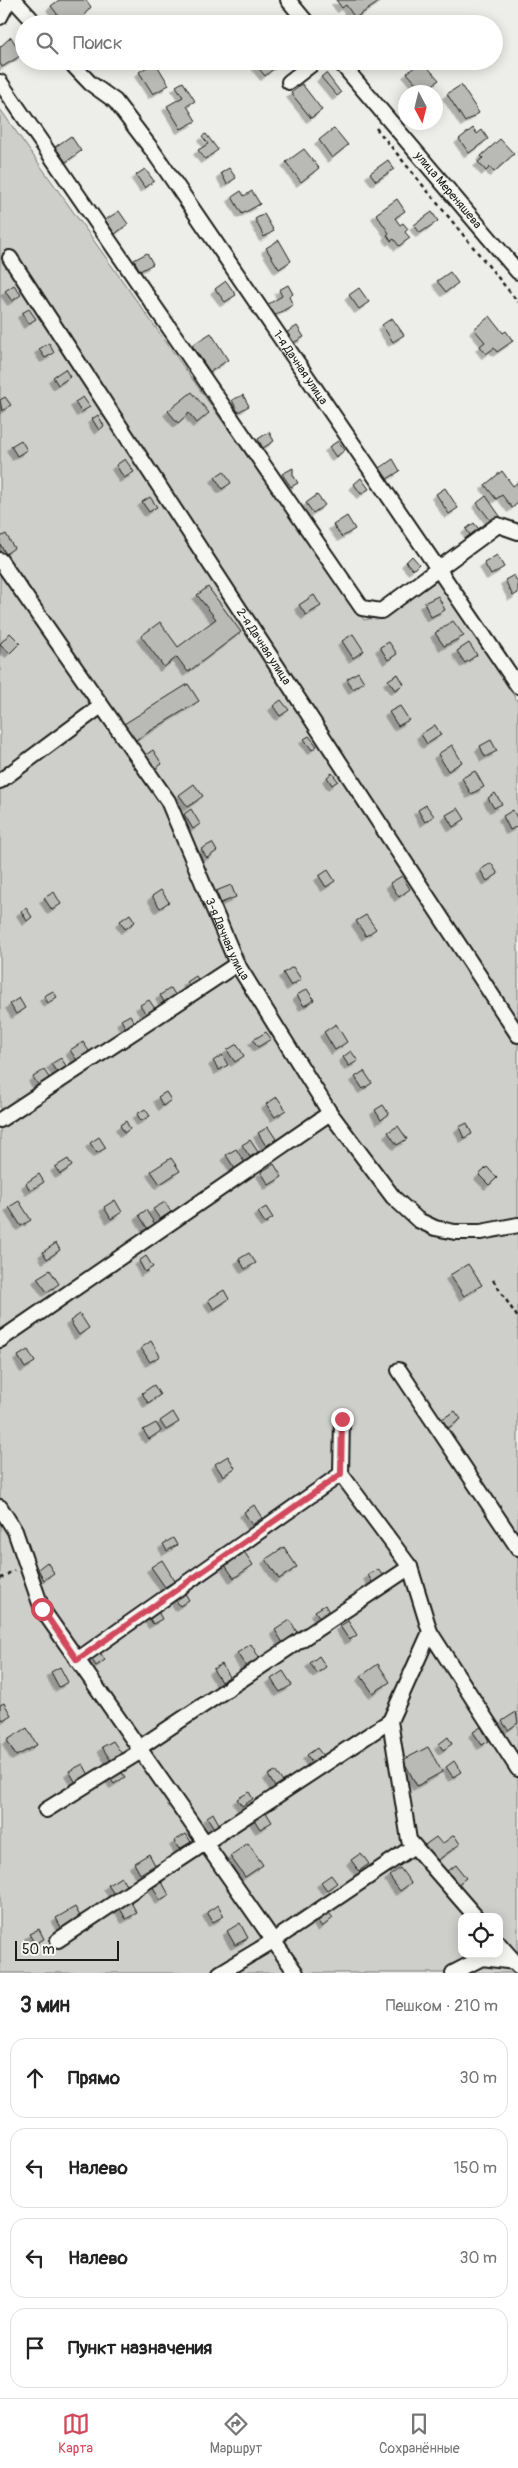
<!DOCTYPE html>
<html lang="ru">
<head>
<meta charset="utf-8">
<style>
  :root { --surface:#fff; --page:#f6f6f6; --text:#222; --muted:#767676; --line:#e0e0e0; --accent:#d1495b }
  body { margin:0; font-family:Pangolin,sans-serif; background:var(--page); color:var(--text) }
  .controls { position:absolute; right:15px; bottom:15px; display:grid; overflow:hidden; border-radius:10px; box-shadow:0 2px 12px #0003 }
  .controls button { width:45px; height:45px; display:grid; place-items:center; padding:0; border:0; border-bottom:1px solid var(--line); background:var(--surface); color:var(--text); font:25px sans-serif }
  .compass { position:absolute; left:398px; top:85px; width:45px; height:45px; border-radius:50%; background:var(--surface); box-shadow:0 2px 12px #0003; rotate:173deg }
  .scale { position:absolute; left:15px; bottom:12px; width:104px; box-sizing:border-box; padding-left:5px; border:2px solid #1c1c1c; border-top:0; font-size:14px; line-height:18px; white-space:nowrap; color:#1c1c1c; -webkit-text-stroke:4px #f6f6f2; paint-order:stroke }
  .stop { position:absolute; width:15px; height:15px; margin:-11px; border:4px solid #d1495b; border-radius:50%; background:#fff }
  .stop.end { background:#d1495b; border-color:#fff; box-shadow:0 1px 5px #0008 }
  .list { margin:0; padding:0; list-style:none }
  h2 { display:flex; justify-content:space-between; align-items:center; height:65px; margin:0; padding:0 20px; font-size:21px }
  h2 small { font-size:16px; font-weight:400; color:var(--muted) }
  .list li { display:grid; grid-template-columns:32px 1fr auto; gap:15px; align-items:center; box-sizing:border-box; height:80px; margin:0 10px 10px; padding:0 10px; border:1px solid var(--line); border-radius:15px }
  .list b { display:block; font-size:19px; white-space:nowrap }
  .list em { font-size:16px; font-style:normal; color:var(--muted) }
  .icon { flex:none; width:28px; height:28px; fill:none; stroke:currentColor; stroke-width:2; stroke-linecap:round; stroke-linejoin:round }
  .map { position:relative; flex:none; width:518px; height:1973px; overflow:hidden }
  .search { position:absolute; background:var(--surface); box-shadow:0 2px 12px #0003; left:15px; right:15px; top:15px; height:55px; display:flex; align-items:center; gap:12px; box-sizing:border-box; padding:0 18px; border-radius:28px; color:var(--muted); font-size:19px }
  .sheet { height:425px; background:var(--surface) }
  nav { display:flex; justify-content:space-around; align-items:center; box-sizing:border-box; height:70px; border-top:1px solid var(--line); background:var(--surface); font-size:14px; color:var(--muted) }
  nav a { display:grid; justify-items:center; gap:2px }
  nav .on { color:var(--accent) }
  .map>svg:first-child { display:block }
  .green { fill:#cececb; stroke:#757574; fill-rule:evenodd }
  .building { fill:#b9b9b6; stroke:#1c1c1c; filter:url(#shadow) }
  .lines { fill:none; stroke-linecap:round; stroke-linejoin:round }
  .minor-casing { stroke:#1c1c1c; stroke-width:18 }
  .path { stroke:#1c1c1c; stroke-width:2.5; stroke-dasharray:4 4; stroke-linecap:butt }
  .minor { stroke:#f6f6f2; stroke-width:14 }
  .route { stroke:#d1495b; stroke-width:6 }
  .labels { text-anchor:middle; dominant-baseline:central; stroke-width:4; stroke-linejoin:round; paint-order:stroke }
  .street-label { font-size:12px; fill:#1c1c1c; stroke:#f6f6f2 }
</style>
</head>
<body>
<div class="map">
<svg width="518" height="1973" viewBox="0 0 518 1973">
  <defs>
    <filter id="shadow"><feDropShadow dx="-4.5" dy="4.5" stdDeviation="0" flood-color="#0004"/></filter>
  </defs>
  <rect width="100%" height="100%" fill="#edede9"/>
  <filter id="ink" filterUnits="userSpaceOnUse"><feTurbulence type="fractalNoise" baseFrequency=".02" numOctaves="2"/><feDisplacementMap in="SourceGraphic" scale="10" xChannelSelector="R" yChannelSelector="G"/><feConvolveMatrix kernelMatrix="1 2 1 2 8 2 1 2 1" color-interpolation-filters="sRGB"/></filter>
  <g filter="url(#ink)">
    <path class="green" d="M0 109 364 620 385 616 437 581 518 702V1973H0ZM462 1917H499V1954H462Z"/>
    <path class="building" d="M59 0H86L91 7 79 21 74 20 65 24 51 6Z
      M336 0H382L355 18 346 5 342 8Z
      M11 37 22 55 2 67 0 63V47Z
      M283 61 265 76 256 65 260 61Z
      M422 61 439 80 424 92 407 73Z
      M155 62 169 85 153 94 139 72Z
      M326 73 341 93 337 96 321 77Z
      M183 82 195 101 187 106 196 121 181 129 167 106 183 97 176 86Z
      M302 84 322 110 311 118 291 93Z
      M461 85 479 113 465 122 447 94Z
      M334 128 348 145 332 158 319 140Z
      M473 128 477 134 482 130 488 139 469 153 459 139Z
      M206 134 218 150 205 159 198 150 208 144 202 136Z
      M71 136 81 151 66 162 55 147Z
      M500 139 514 154 494 172 490 167 486 171 478 162 483 158 481 156Z
      M304 149 319 168 301 182 286 162Z
      M388 160 394 169 376 181 370 173Z
      M229 168 236 178 227 184 221 173Z
      M145 169 154 181 145 188 136 175Z
      M241 191 244 196 252 191 260 204 242 214 232 197Z
      M397 199 405 211 395 218 400 225 403 223 408 229 405 232 410 238 399 246 394 239 391 241 387 235 389 233 376 214Z
      M119 211 128 224 115 234 105 220Z
      M432 212 438 221 420 233 414 225Z
      M264 214 274 231 264 237 255 219Z
      M279 240 291 261 279 269 266 248Z
      M147 253 153 264 140 271 134 260Z
      M450 272 458 283 446 292 437 281Z
      M226 281 236 295 225 302 215 289Z
      M14 285 21 295 12 301 5 291Z
      M288 285 293 294 289 297 293 305 272 317 265 306 282 296 279 290Z
      M359 288 369 302 359 309 349 295Z
      M29 309 36 319 28 324 22 313Z
      M490 316 503 333 506 331 513 341 497 352 494 348 486 354 480 346 485 342 474 329Z
      M392 318 404 335 393 342 382 325Z
      M297 326 304 337 293 343 286 333Z
      M211 333 228 360 210 372 192 345Z
      M49 343 54 353 45 358 39 349Z
      M65 369 70 377 58 385 53 377Z
      M192 392 209 413 197 423 189 413 178 423 168 411Z
      M243 395 249 406 238 412 232 400Z
      M5 397 11 405 2 411 0 400Z
      M83 397 90 407 81 412 75 402Z
      M98 415 104 426 99 430 92 419Z
      M269 432 274 441 263 448 258 439Z
      M21 440 27 450 17 456 11 446Z
      M338 441 345 450 336 457 329 447Z
      M125 459 134 472 124 478 116 465Z
      M393 459 400 471 387 479 380 468Z
      M293 468V475L298 483 291 487 282 474Z
      M224 471 231 483 222 489 215 477Z
      M502 471 513 486 518 482V503L512 508 502 495 496 499 485 485Z
      M361 478 369 489 361 494 354 484Z
      M445 488 458 508 449 514 436 494Z
      M317 495 325 505 313 513 306 503Z
      M486 496 502 519 494 525 477 503Z
      M150 497 157 507 149 512 142 502Z
      M347 516 355 529 342 537 333 525Z
      M474 523 481 532 472 538 466 529Z
      M6 534 14 548 6 554 0 544V537Z
      M497 555 504 567 491 575 484 563Z
      M412 556 419 564 413 570 406 562Z
      M514 575 518 583V593L513 596 505 580Z
      M208 587 241 632 188 672 177 657 164 667 141 636 160 622 178 647 216 619 197 595Z
      M314 595 321 606 306 615 299 605Z
      M438 596 445 610 431 617 424 603Z
      M453 621 464 636 444 646 435 633Z
      M10 633 20 643 10 653 0 644Z
      M353 634 364 651 353 658 342 641Z
      M389 642 397 654 388 660 380 647Z
      M469 643 477 655 465 663 457 651Z
      M358 672 364 682 353 689 347 679Z
      M398 674 404 684 395 690 388 680Z
      M188 684 199 701 134 741 124 724Z
      M281 700 289 710 280 716 273 706Z
      M400 706 409 720 398 726 389 712Z
      M435 725 441 735 427 744 421 734Z
      M309 736 317 746 312 750 304 739Z
      M491 740 497 751 485 757 480 746Z
      M452 745 462 762 448 771 438 754Z
      M153 750 162 764 153 770 144 756Z
      M475 771 484 787 471 794 462 778Z
      M332 773 338 781 332 785 327 777Z
      M194 784 203 796 188 807 179 795Z
      M495 793 502 804 494 808 488 798Z
      M426 805 434 816 425 822 418 810Z
      M458 808 465 819 453 827 446 815Z
      M191 809 200 824 193 829 184 814Z
      M513 810 518 820V826L510 830 503 816Z
      M212 843 217 851 207 858 201 849Z
      M491 863 498 874 487 881 480 870Z
      M328 870 335 881 326 887 319 876Z
      M402 876 410 889 399 897 390 883Z
      M231 885 236 897 221 903 216 891Z
      M161 890 169 902 160 908 152 896Z
      M54 892 61 904 52 910 44 898Z
      M26 908 32 917 27 921 21 911Z
      M130 914 135 922 125 929 120 921Z
      M366 915 376 929 366 936 356 921Z
      M293 967 301 979 291 986 283 973Z
      M196 976 201 984 192 990 187 982Z
      M171 988 177 998 166 1005 160 995Z
      M307 989 314 1000 304 1006 297 995Z
      M53 991 57 997 48 1003 44 996Z
      M19 998 25 1008 16 1014 10 1004Z
      M149 1000 156 1010 147 1016 140 1005Z
      M130 1015 137 1026 128 1032 121 1020Z
      M336 1024 347 1042 335 1050 324 1032Z
      M266 1032 271 1039 258 1047 253 1040Z
      M83 1042 91 1054 78 1062 70 1050Z
      M237 1044 244 1056 235 1062 227 1050Z
      M351 1051 358 1061 349 1066 343 1057Z
      M222 1055 228 1065 219 1070 213 1061Z
      M61 1058 68 1069 59 1075 51 1064Z
      M44 1070 50 1079 39 1086 33 1077Z
      M364 1071 372 1083 363 1089 355 1077Z
      M166 1092 171 1100 163 1106 158 1097Z
      M277 1097 286 1110 275 1117 266 1104Z
      M383 1105 389 1114 381 1120 375 1110Z
      M145 1109 150 1116 141 1121 137 1114Z
      M126 1121 130 1129 124 1133 120 1125Z
      M467 1123 472 1134 464 1138 459 1127Z
      M398 1126 407 1139 397 1145 388 1132Z
      M268 1127 276 1139 266 1146 258 1133Z
      M99 1137 106 1148 97 1153 90 1143Z
      M250 1140 258 1152 250 1157 242 1145Z
      M236 1149 245 1163 235 1169 226 1155Z
      M171 1158 180 1171 160 1184 151 1171Z
      M68 1159 72 1166 60 1174 55 1167Z
      M274 1164 282 1177 269 1185 261 1172Z
      M487 1167 497 1178 489 1185 479 1175Z
      M39 1174 44 1182 30 1191 26 1183Z
      M115 1200 122 1212 111 1219 104 1207Z
      M19 1201 31 1220 21 1226 9 1207Z
      M165 1202 171 1212 160 1219 153 1209Z
      M266 1207 273 1218 265 1223 258 1212Z
      M146 1210 156 1226 149 1231 139 1215Z
      M56 1243 60 1250 47 1259 43 1252Z
      M249 1253 256 1263 245 1269 239 1259Z
      M146 1256 153 1267 145 1272 139 1261Z
      M468 1264 482 1285 464 1296 450 1275Z
      M50 1270 59 1284 47 1292 37 1278Z
      M224 1290 229 1299 214 1309 208 1300Z
      M80 1314 89 1328 79 1335 70 1321Z
      M151 1341 160 1356 150 1362 141 1348Z
      M28 1350 35 1362 25 1368 18 1356Z
      M154 1385 160 1395 148 1403 142 1393Z
      M455 1411 461 1419 448 1428 442 1419Z
      M173 1412 179 1422 166 1430 160 1421Z
      M156 1423 161 1431 149 1439 143 1430Z
      M228 1456 235 1468 223 1476 215 1464Z
      M254 1505 262 1518 252 1525 244 1512Z
      M173 1538 177 1545 167 1551 163 1544Z
      M284 1547 297 1567 279 1579 266 1559Z
      M243 1550 253 1565 234 1578 223 1562Z
      M162 1560 175 1581 165 1587 151 1567Z
      M47 1562 54 1573 44 1580 38 1569Z
      M378 1569 385 1579 374 1585 368 1575Z
      M183 1590 189 1600 180 1606 173 1596Z
      M325 1605 329 1612 320 1618 315 1611Z
      M156 1608 162 1619 153 1624 147 1614Z
      M290 1620 298 1634 283 1643 275 1630Z
      M348 1621 357 1635 349 1640 340 1626Z
      M251 1644 260 1659 247 1668 237 1653Z
      M97 1648 105 1660 96 1666 88 1653Z
      M319 1656 326 1667 317 1673 310 1663Z
      M222 1664 229 1677 221 1682 213 1669Z
      M378 1664 390 1682 373 1693 361 1676Z
      M60 1667 68 1682 59 1687 51 1672Z
      M283 1671 292 1685 280 1692 271 1679Z
      M4 1703 11 1715 3 1720 0 1715V1705Z
      M516 1712 518 1723 508 1730 502 1721Z
      M481 1727 489 1741 482 1745 473 1732Z
      M27 1728 37 1745 16 1756 7 1740Z
      M448 1737 452 1744 443 1750 439 1744Z
      M113 1741 122 1754 111 1761 102 1747Z
      M428 1747 442 1772 417 1786 403 1760Z
      M317 1748 323 1756 312 1763 307 1755Z
      M454 1761 461 1772 453 1777 446 1767Z
      M83 1764 89 1775 76 1783 69 1771Z
      M120 1770 125 1777 114 1784 109 1776Z
      M275 1771 283 1782 275 1787 268 1775Z
      M249 1792 253 1799 242 1806 237 1799Z
      M265 1811 272 1822 260 1829 253 1818Z
      M213 1813 219 1824 214 1828 207 1817Z
      M186 1834 191 1842 179 1849 174 1841Z
      M454 1835 460 1844 434 1863 422 1847 436 1837 442 1844Z
      M248 1843 263 1865 245 1877 230 1856Z
      M361 1853 369 1864 359 1871 351 1860Z
      M149 1854 155 1865 140 1874 134 1863Z
      M456 1865 466 1878 457 1885 447 1871Z
      M400 1868 411 1883 400 1891 389 1876Z
      M331 1875 337 1883 327 1890 321 1882Z
      M121 1877 127 1887 114 1894 108 1885Z
      M162 1882 169 1895 160 1900 153 1887Z
      M129 1899 137 1913 126 1919 118 1905Z
      M218 1905 224 1916 213 1922 207 1912Z
      M75 1907 81 1918 62 1929 56 1918Z
      M326 1909 333 1918 322 1927 315 1917Z
      M240 1923 248 1938 235 1945 227 1931Z
      M39 1929 44 1939 35 1944 29 1934Z"/>
    <g class="lines">
      <g class="minor-casing">
        <g id="minor">
          <path d="M14 0 36 24"/>
          <path d="M288 0 308 24"/>
          <path d="M0 17 9 0"/>
          <path id="s1" d="M69 61 90 83 115 101 153 151 518 686"/>
          <path id="s2" d="M339 61 518 272"/>
          <path d="M0 82 362 608 381 611 498 525 518 532"/>
          <path d="M289 82 316 61"/>
          <path id="s3" d="M10 258 518 1035"/>
          <path id="s4" d="M0 560 168 801 237 964 330 1113 393 1197 418 1220 435 1228 455 1232H481L518 1225"/>
          <path d="M0 781 101 706"/>
          <path d="M0 1120 237 964"/>
          <path d="M0 1340 330 1113"/>
          <path d="M399 1370 518 1548"/>
          <path d="M342 1419 341 1474 410 1567 430 1632 390 1721 409 1840 476 1917"/>
          <path d="M0 1507 15 1531 42 1609 296 1973"/>
          <path d="M430 1632 518 1769"/>
          <path d="M77 1660 341 1474"/>
          <path d="M139 1748 410 1567"/>
          <path d="M46 1810 141 1751"/>
          <path d="M58 1940 390 1721"/>
          <path d="M499 1944 515 1962"/>
          <path d="M220 1973 273 1941 414 1846"/>
          <path d="M453 1973 482 1958 515 1962 518 1966"/>
        </g>
      </g>
      <path class="path" d="M376 128 518 302
        M493 1280 518 1318
        M0 1579 14 1570"/>
      <use href="#minor" class="minor"/>
    </g>
  </g>
  <g class="lines" filter="url(#ink)">
    <path class="route" d="M42 1609 77 1660 341 1474 342 1419"/>
  </g>
  <g class="labels">
    <g class="street-label">
      <text stroke="none"><textPath href="#s2" startOffset="169">улица Мереняшева</textPath></text>
      <text stroke="none"><textPath href="#s1" startOffset="386">1-я Дачная улица</textPath></text>
      <text stroke="none"><textPath href="#s3" startOffset="464">2-я Дачная улица</textPath></text>
      <text stroke="none"><textPath href="#s4" startOffset="444">3-я Дачная улица</textPath></text>
    </g>
  </g>
</svg>
<div class="controls">
<button><svg class="icon" aria-label="locate" viewBox="0 0 24 24"><circle cx="12" cy="12" r="6"/><path d="M12 2v4M12 18v4M2 12h4M18 12h4"/></svg></button>
</div>
<svg class="compass" viewBox="-18 -18 36 36"><path d="M0-13l5 13h-10z" fill="#e53935"/><path d="M0 13l5-13h-10z" fill="#767676"/></svg>
<div class="scale">50 m</div>
<div class="stop" style="left:42px;top:1609px"></div>
<div class="stop end" style="left:342px;top:1419px"></div>
<div class="search"><svg class="icon" aria-label="search" viewBox="0 0 24 24"><circle cx="10" cy="10" r="6"/><path d="M15 15l6 6"/></svg>Поиск</div>
</div>
<section class="sheet">
<h2>3 мин<small>Пешком · 210 m</small></h2>
<ul class="list">
<li><svg class="icon" aria-label="ahead" viewBox="0 0 24 24"><path d="M12 20V5M6 11l6-6 6 6"/></svg><div><b>Прямо</b></div><em>30 m</em></li>
<li><svg class="icon" aria-label="left" viewBox="0 0 24 24"><path d="M17 20v-9H6M10 6l-5 5 5 5"/></svg><div><b>Налево</b></div><em>150 m</em></li>
<li><svg class="icon" aria-label="left" viewBox="0 0 24 24"><path d="M17 20v-9H6M10 6l-5 5 5 5"/></svg><div><b>Налево</b></div><em>30 m</em></li>
<li><svg class="icon" aria-label="arrive" viewBox="0 0 24 24"><path d="M6 21V4h12l-3 4 3 4H6"/></svg><div><b>Пункт назначения</b></div></li>
</ul>
</section>
<nav>
<a class="on"><svg class="icon" aria-label="map" viewBox="0 0 24 24"><path d="M3 6l6-2 6 2 6-2v14l-6 2-6-2-6 2zM9 4v14M15 6v14"/></svg>Карта</a>
<a><svg class="icon" aria-label="directions" viewBox="0 0 24 24"><path d="M12 3l9 9-9 9-9-9zM9 14v-3h6M13 9l2 2-2 2"/></svg>Маршрут</a>
<a><svg class="icon" aria-label="saved" viewBox="0 0 24 24"><path d="M7 4h10v16l-5-4-5 4z"/></svg>Сохранённые</a>
</nav>
</body>
</html>
